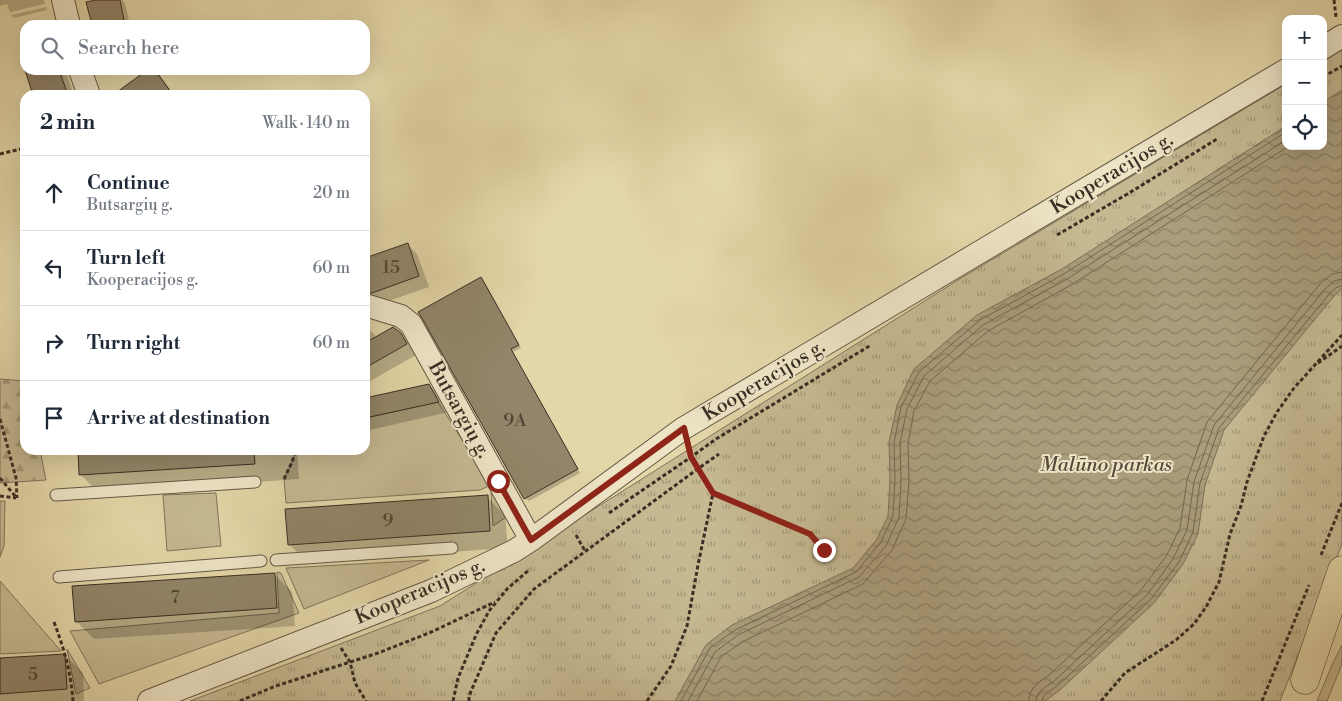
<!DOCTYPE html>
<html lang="en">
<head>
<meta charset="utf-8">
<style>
  :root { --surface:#fff; --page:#f2f2f3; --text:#1f2937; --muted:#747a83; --line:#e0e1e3 }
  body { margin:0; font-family:"Libre Bodoni",serif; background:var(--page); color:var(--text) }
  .controls { position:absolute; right:15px; top:15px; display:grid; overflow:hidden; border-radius:10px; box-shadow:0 5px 20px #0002 }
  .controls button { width:45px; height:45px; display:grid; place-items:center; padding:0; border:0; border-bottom:1px solid var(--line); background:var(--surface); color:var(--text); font:25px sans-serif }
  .stop { position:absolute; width:15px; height:15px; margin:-11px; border:4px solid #8f2418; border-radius:50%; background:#fff }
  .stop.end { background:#8f2418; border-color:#fff; box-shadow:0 1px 5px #0008 }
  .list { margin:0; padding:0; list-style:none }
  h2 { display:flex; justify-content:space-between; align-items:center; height:65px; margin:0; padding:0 20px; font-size:21px }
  h2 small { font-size:16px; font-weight:400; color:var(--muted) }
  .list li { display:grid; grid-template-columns:32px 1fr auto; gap:15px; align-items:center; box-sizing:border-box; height:75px; padding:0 20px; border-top:1px solid var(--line) }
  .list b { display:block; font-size:19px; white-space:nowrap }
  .list p { margin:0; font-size:16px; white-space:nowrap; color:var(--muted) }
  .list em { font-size:16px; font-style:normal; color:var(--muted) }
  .icon { flex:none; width:28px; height:28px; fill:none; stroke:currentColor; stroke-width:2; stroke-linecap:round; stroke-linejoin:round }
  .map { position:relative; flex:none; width:1342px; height:701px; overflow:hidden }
  .search { position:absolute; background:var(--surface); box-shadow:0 5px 20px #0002; left:20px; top:20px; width:350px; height:55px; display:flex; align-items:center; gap:12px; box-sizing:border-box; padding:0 18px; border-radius:15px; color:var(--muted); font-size:19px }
  .panel { position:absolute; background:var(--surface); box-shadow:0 5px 20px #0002; left:20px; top:90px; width:350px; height:365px; border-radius:15px }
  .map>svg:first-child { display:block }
  .grass { fill:#c6b992; stroke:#80745b }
  .forest { fill:url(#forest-firs); stroke:#80745b }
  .park { fill:url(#park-tufts); stroke:#80745b }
  .water { fill:url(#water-waves); stroke:#7d7158 }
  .shadow { fill:#0003 }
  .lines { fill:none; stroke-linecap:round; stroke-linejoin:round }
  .shore { stroke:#726650; stroke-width:1 }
  .building { fill:#928569; stroke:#3a2e24 }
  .service-casing { stroke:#645845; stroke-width:13 }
  .minor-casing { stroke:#645845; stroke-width:24 }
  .primary-casing { stroke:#3a2e24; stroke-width:29 }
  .path { stroke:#3a2e24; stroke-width:3; stroke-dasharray:4 2.5; stroke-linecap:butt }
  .service { stroke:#ede4c6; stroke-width:11 }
  .minor { stroke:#ede4c6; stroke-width:22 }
  .primary { stroke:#e3d6a8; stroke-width:28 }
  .route { stroke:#8f2418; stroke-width:6 }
  .labels { text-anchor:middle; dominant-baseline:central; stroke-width:4; stroke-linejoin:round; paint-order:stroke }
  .number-label { font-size:18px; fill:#504435 }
  .street-label { font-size:20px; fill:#3a2e24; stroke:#ede4c6 }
  .park-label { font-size:20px; font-style:italic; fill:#564a3a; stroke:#ede4c6 }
</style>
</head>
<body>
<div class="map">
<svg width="1342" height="701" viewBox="0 0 1342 701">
  <defs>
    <pattern id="forest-firs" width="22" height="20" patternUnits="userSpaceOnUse" patternTransform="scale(1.25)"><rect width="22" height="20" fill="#c6b992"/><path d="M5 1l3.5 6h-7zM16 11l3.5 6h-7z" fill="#a29777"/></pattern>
    <pattern id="park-tufts" width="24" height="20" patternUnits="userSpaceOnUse" patternTransform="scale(1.25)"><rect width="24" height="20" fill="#c6b992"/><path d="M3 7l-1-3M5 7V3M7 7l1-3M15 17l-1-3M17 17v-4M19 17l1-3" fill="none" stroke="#a29777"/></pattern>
    <pattern id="water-waves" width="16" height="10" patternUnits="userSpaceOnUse" patternTransform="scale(1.25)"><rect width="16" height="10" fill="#aa9d7b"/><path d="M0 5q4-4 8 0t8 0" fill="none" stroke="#8b8065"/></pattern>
  </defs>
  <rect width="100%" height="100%" fill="#e3d6a8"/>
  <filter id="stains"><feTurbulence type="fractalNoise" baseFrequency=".004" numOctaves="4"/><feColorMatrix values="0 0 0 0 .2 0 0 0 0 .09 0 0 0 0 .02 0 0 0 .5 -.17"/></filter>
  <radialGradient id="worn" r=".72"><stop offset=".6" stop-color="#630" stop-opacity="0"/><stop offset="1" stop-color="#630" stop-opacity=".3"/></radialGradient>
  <path class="grass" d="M438 402 491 485 480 490 286 503 284 479 292 462 296 450H365V418Z
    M496 491 509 515 493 526 491 493Z
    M216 493 221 546 167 551 163 495Z
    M0 501H5L4 546 0 557Z
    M429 560 304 609 286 568Z
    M277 572 281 573 299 613 99 684 70 631 279 613Z
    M0 581 61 651 0 654Z
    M1342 645V664L1327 701H1317L1332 665Z
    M67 649 90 688 76 694Z"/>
  <path class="forest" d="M0 379 25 381V450H40L46 480 0 483Z"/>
  <path class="park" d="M1342 50V544L1280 701H190L440 606 958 280 1286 84V146H1323V61Z"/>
  <path class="water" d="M1342 90V289L1334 296 1224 430 1205 485 1198 534 1183 564 1155 602 1060 690 1045 701H675L706 645 732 625 853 568 877 539 888 516 890 480 889 442 897 405 914 369 977 315 1062 269 1286 126V146H1323V102Z"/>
  <path class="shadow" d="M0 0H44L45 4 11 12V15L7 4 0 6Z
    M101 0H122L125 3 130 25H93Z
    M46 7 47 10 14 18 11 15Z
    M25 55V66L22 56Z
    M26 70H65L74 95H34Z
    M149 70H155L159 74 174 95H135Z
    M407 244 417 254 429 287 383 303 365 296V259Z
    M481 278 484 281 521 348 513 352 580 473 529 501 525 498 487 428Z
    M365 325 374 334 377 338 400 334 411 344 416 355 365 384Z
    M429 385 439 395 449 412 365 431V399Z
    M79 450H297L299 479 99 493 81 475Z
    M487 497 505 515 508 548 307 562 289 544Z
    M274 574 292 592 295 626 94 639 76 621Z
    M65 655 83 673 84 701H0V659Z"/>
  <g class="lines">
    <path class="shore" d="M681 701 710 648 735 630 856 572 881 542 893 516 895 480 894 443 901 407 919 372 980 320 1064 274 1286 132
      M688 701 715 652 738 635 859 577 886 546 899 517 901 481 900 443 907 409 924 376 983 325 1067 279 1286 140
      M697 701 721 657 742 642 863 584 892 550 906 519 909 481 908 444 914 411 930 381 988 331 1071 285 1289 146
      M1029 701C1029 688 1038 683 1048 676L1141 590 1167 555 1180 528 1187 480 1207 422 1320 284 1332 274 1342 272
      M1036 701C1037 691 1045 687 1053 682L1147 595 1173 559 1187 530 1194 482 1214 425 1325 289 1334 281 1342 279
      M1042 701 1044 695 1057 686 1151 599 1179 562 1193 532 1200 483 1219 428 1330 293 1337 287 1342 286"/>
  </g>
  <path class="building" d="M96 0H120L125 25H92L86 2Z
    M25 70H59L68 95H33Z
    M147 70H155L173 95H113Z
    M408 243 419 276 372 293 365 292V258Z
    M481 277 519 345 511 349 578 469 524 499 422 318 418 312Z
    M393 327 401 333 407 344 365 368V343Z
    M429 384 439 402 365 418V398Z
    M78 450H254L255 464 79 475Z
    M488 495 490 531 288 545 285 509Z
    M275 573 277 608 75 622 72 586Z
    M65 654 67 689 0 694V658Z"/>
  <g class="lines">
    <g class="service-casing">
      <path id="service" d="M56 495 255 482
        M276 560 452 548
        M59 577 261 561"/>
    </g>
    <g class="minor-casing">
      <path id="minor" d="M63 0 69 25
        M1323 48 1342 36
        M80 70 89 95
        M365 305 401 316 411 324 531 540
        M149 701 431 591 514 551 531 540 684 428 1286 70"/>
    </g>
    <g class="primary-casing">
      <path id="primary" d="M1305 680 1342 570"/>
    </g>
    <path class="path" d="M1334 0 1336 17
      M1323 77 1342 66
      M0 154 25 148
      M1057 235 1129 193 1217 139
      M1318 363 1342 346
      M0 419 16 478 17 498
      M0 478 16 497
      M284 479 292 462 296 450
      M713 493 810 534 824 550
      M0 496 16 498
      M609 513 691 457 716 439 871 345
      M576 535 585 551
      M1321 555 1342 503
      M54 622C64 649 71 672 73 701
      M341 648 350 662 355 683 366 701
      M240 701 273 687 378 653 429 633 495 602
      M453 701 458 678 476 635 489 611 507 589 530 569
      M469 701V696L496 633 534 589 699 468 719 454
      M647 701 671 666 687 626 698 565 713 493 691 456
      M1101 701 1125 673 1176 640 1194 624 1206 607 1219 582 1230 534 1241 506 1247 482 1264 436 1277 412 1294 388 1342 335
      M1262 701 1309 585"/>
    <use href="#service" class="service"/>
    <use href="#minor" class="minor"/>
    <use href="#primary" class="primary"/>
  </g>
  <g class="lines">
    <path class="route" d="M498 481 531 540 684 428 691 457 713 493 810 534 824 550"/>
  </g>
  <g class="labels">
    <g class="number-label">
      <text x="391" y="267">15</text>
      <text x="515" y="420">9A</text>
      <text x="388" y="520">9</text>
      <text x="175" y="597">7</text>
      <text x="33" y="674">5</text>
    </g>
    <g class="street-label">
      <text transform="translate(1112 174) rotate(-31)">Kooperacijos g.</text>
      <text transform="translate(764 381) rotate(-31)">Kooperacijos g.</text>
      <text transform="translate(459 410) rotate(61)">Butsargių g.</text>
      <text transform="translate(420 592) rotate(-23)">Kooperacijos g.</text>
    </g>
    <g class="park-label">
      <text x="1106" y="465">Malūno parkas</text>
    </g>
  </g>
  <rect width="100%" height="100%" filter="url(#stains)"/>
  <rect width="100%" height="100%" fill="url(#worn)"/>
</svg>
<div class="controls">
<button>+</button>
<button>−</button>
<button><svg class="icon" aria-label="locate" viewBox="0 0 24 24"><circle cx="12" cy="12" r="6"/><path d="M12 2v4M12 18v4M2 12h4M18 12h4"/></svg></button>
</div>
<div class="stop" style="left:498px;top:481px"></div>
<div class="stop end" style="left:824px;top:550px"></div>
<div class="search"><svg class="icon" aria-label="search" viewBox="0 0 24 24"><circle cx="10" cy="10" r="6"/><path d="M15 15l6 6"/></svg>Search here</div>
<section class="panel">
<h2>2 min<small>Walk · 140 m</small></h2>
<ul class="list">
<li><svg class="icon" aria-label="ahead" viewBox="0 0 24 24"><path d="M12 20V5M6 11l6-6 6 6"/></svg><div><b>Continue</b><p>Butsargių g.</p></div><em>20 m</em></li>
<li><svg class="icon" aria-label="left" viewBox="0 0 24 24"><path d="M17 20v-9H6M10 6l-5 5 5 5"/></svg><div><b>Turn left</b><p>Kooperacijos g.</p></div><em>60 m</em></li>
<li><svg class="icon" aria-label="right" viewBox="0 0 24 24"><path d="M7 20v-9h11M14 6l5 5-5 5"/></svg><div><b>Turn right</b></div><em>60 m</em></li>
<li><svg class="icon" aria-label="arrive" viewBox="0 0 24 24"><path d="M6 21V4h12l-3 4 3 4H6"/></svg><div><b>Arrive at destination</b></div></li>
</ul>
</section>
</div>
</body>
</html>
